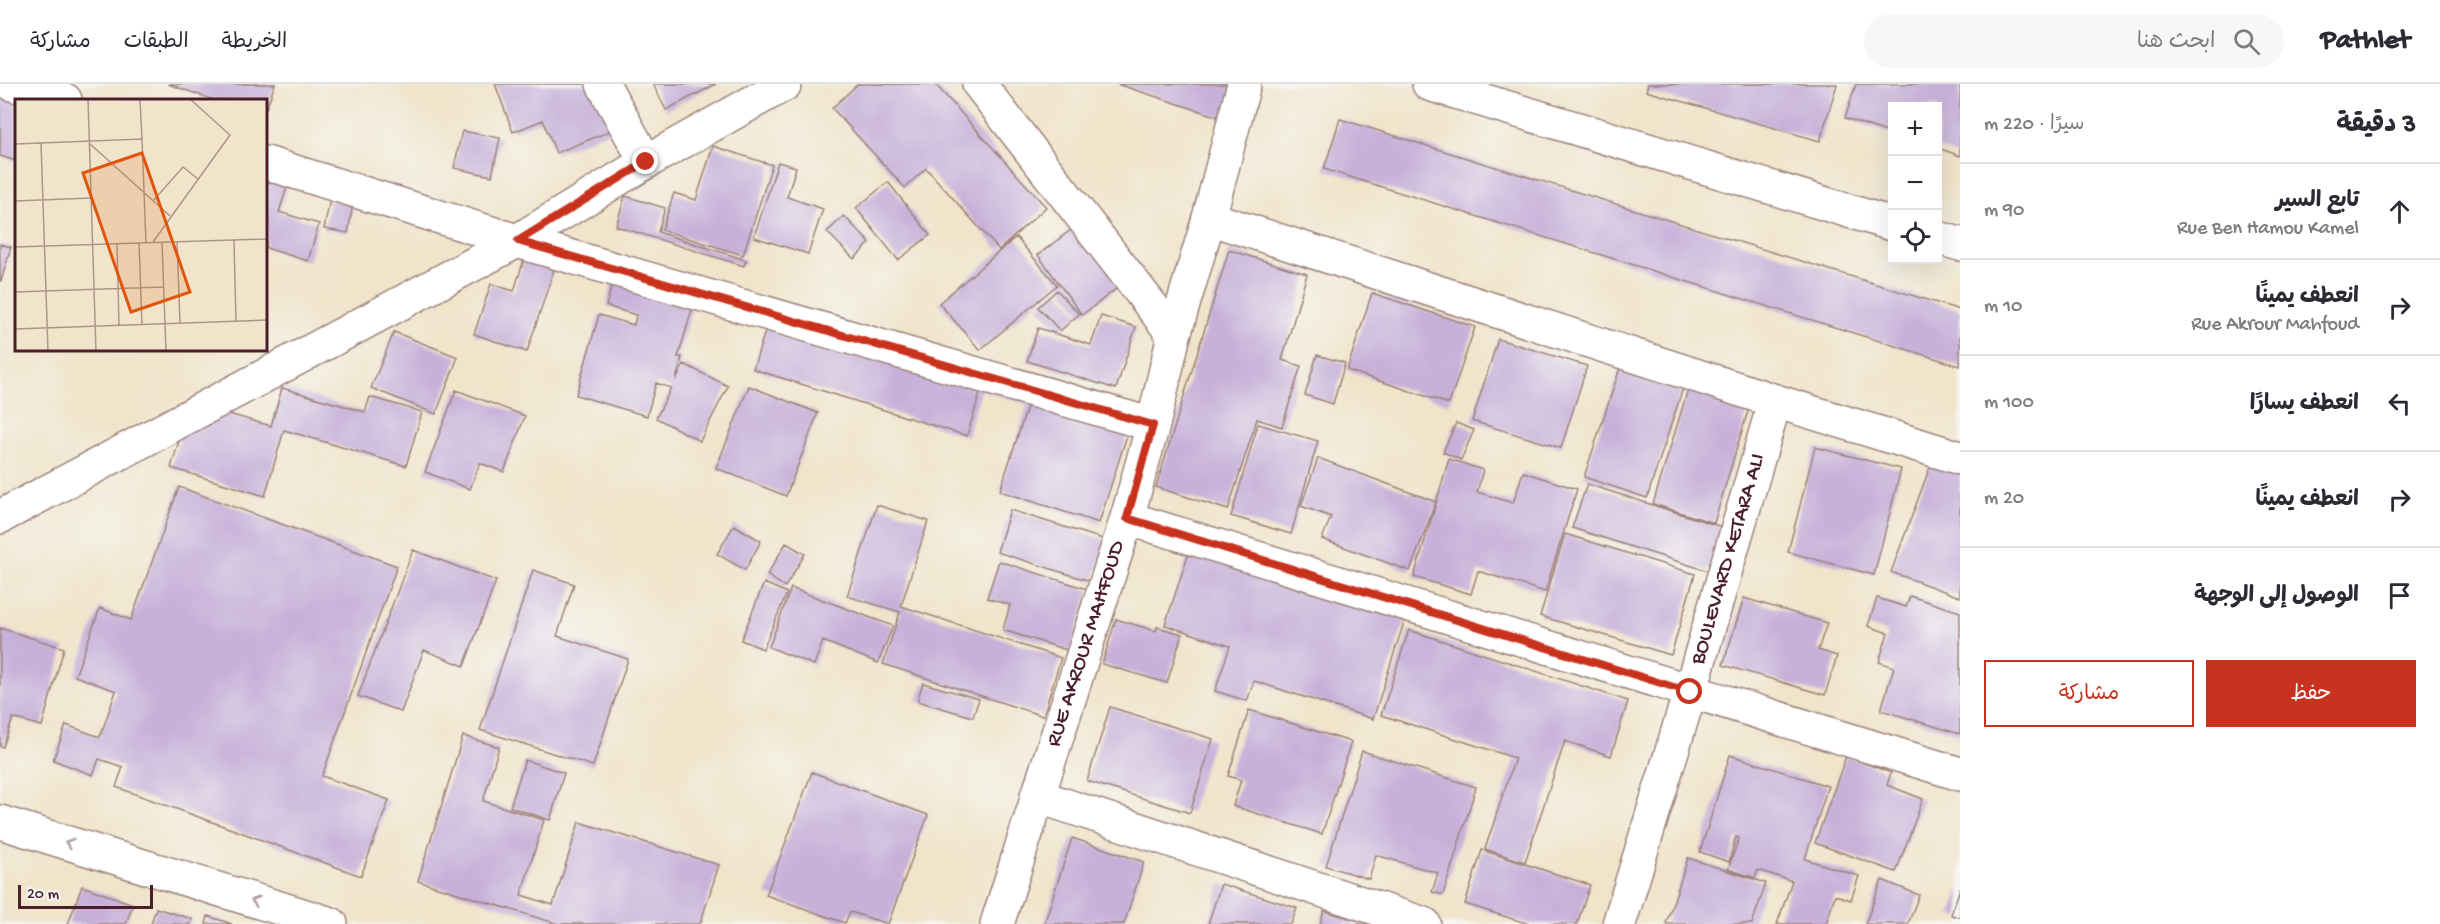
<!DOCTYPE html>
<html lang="ar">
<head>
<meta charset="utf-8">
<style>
  :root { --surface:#fff; --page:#f7f7f7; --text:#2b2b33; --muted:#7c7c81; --line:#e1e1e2; --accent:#c8321e }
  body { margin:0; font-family:"Gochi Hand","Playpen Sans Arabic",sans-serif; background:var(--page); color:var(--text); direction:rtl }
  .controls { position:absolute; right:18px; top:18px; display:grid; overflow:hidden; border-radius:0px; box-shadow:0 6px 24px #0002 }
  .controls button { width:54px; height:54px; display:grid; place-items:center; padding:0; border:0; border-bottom:2px solid var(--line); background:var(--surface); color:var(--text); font:30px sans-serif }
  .scale { position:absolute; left:18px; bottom:15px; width:135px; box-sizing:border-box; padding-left:6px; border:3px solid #4a1f2b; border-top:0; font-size:16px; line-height:21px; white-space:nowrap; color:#4a1f2b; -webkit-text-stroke:4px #f6f6f2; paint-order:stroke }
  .stop { position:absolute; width:18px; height:18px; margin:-14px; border:4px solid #c8321e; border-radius:50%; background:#fff }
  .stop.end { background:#c8321e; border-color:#fff; box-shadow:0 2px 6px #0008 }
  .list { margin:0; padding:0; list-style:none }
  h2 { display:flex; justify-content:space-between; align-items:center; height:78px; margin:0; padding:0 24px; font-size:26px }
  h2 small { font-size:20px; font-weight:400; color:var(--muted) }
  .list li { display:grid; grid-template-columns:39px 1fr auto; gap:18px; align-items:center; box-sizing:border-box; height:96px; padding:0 24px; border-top:2px solid var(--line) }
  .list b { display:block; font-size:22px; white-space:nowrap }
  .list p { margin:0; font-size:20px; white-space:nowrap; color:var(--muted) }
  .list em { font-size:20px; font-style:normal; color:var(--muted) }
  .actions { display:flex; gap:12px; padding:18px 24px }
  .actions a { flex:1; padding:14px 0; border:2px solid var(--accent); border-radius:0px; text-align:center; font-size:21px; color:var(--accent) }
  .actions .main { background:var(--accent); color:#fff }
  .icon { flex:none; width:33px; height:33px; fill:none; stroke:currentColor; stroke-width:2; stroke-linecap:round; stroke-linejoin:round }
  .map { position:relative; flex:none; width:1960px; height:840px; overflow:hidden; direction:ltr }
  header { display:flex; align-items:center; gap:36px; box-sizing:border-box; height:84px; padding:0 30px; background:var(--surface); border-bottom:2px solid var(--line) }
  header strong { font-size:28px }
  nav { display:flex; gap:33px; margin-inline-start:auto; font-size:21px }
  .search { width:420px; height:54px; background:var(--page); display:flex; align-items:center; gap:15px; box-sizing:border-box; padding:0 21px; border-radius:33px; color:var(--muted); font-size:22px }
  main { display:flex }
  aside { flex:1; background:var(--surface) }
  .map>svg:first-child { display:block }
  .building { fill:#c7b1d9 }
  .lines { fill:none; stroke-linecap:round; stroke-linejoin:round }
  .minor-casing { stroke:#9d827a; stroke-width:36 }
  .minor { stroke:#fff; stroke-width:33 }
  .oneway { stroke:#ae9aa0 }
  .route { stroke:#c8321e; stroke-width:8 }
  .labels { text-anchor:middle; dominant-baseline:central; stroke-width:4.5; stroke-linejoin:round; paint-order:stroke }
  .street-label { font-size:22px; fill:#4a1f2b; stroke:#f6f6f2 }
  .inset-road { fill:none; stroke:#ae958a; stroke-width:1.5 }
  .view { fill:#e0560e; fill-opacity:0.15; stroke:#e0560e; stroke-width:3 }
  .inset-edge { fill:none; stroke:#4a1f2b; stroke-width:3 }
</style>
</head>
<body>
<header>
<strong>Pathlet</strong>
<div class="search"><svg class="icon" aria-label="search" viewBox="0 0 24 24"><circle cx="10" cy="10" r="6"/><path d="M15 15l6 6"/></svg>ابحث هنا</div>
<nav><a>الخريطة</a><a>الطبقات</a><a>مشاركة</a></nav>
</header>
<main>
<aside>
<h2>3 دقيقة<small>سيرًا · 220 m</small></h2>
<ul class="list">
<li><svg class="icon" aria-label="ahead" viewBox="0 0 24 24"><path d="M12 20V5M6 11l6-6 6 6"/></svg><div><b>تابع السير</b><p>Rue Ben Hamou Kamel</p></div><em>90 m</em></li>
<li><svg class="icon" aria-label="right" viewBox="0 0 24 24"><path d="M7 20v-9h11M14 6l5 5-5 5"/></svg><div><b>انعطف يمينًا</b><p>Rue Akrour Mahfoud</p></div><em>10 m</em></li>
<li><svg class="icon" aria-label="left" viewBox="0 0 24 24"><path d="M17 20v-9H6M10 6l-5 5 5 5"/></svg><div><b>انعطف يسارًا</b></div><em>100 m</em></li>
<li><svg class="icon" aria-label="right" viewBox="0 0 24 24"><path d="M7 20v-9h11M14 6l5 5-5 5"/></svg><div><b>انعطف يمينًا</b></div><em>20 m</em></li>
<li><svg class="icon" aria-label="arrive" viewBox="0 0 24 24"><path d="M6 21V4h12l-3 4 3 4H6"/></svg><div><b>الوصول إلى الوجهة</b></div></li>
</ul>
<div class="actions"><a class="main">حفظ</a><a>مشاركة</a></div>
</aside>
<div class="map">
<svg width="1960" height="840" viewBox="0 0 1960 840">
  <rect width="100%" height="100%" fill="#f6f6f2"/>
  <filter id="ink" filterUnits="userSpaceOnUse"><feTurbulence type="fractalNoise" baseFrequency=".0167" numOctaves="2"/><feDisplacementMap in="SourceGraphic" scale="12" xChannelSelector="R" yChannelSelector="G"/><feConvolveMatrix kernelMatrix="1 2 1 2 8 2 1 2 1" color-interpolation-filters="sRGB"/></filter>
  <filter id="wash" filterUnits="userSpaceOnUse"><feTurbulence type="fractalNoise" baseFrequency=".008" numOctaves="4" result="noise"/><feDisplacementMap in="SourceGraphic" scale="24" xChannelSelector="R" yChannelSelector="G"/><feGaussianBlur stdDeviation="1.35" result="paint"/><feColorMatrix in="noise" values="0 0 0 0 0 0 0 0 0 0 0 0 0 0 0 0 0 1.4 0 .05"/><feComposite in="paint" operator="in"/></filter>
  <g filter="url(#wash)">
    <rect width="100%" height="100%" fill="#f0e4ca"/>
    <g id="blocks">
      <path class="building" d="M0 0 16 16V77L0 72Z
        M168 0H275L266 25V16H214Z
        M495 0H595L613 46 556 69 543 36 513 48Z
        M653 0H716L666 26Z
        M858 0H935L1046 123 999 166 926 84 905 104 832 24Z
        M1117 0H1236L1225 35Z
        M1648 0H1837L1820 57 1646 7Z
        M1856 0H1960V72L1938 64V22H1892V50L1845 34Z
        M1340 35 1960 226V282L1324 85Z
        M462 47 500 54 492 92 454 84Z
        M713 62 772 81 743 171 662 146 674 109 696 116Z
        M778 78 796 83 787 113 823 125 808 170 754 153Z
        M266 90 289 97 279 128 319 140 308 177 266 164Z
        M888 98 930 151 898 176 856 124Z
        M625 112 665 124 658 148 746 176 744 182 616 142Z
        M330 115 353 120 348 149 324 145Z
        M844 132 870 159 854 175 827 148Z
        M1080 139 1125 198 1082 231 1038 171Z
        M1016 153 1057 201 980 266 939 219Z
        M0 160 11 163 1 197H0Z
        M527 166 557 176 527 268 474 250 491 200 514 207Z
        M1229 166 1307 190 1282 276 1301 282 1282 343 1257 335 1228 426 1156 403Z
        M615 189 696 212 678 273H682L676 296 684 280 728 302 700 357 656 334 671 304 656 299 647 332 576 311 599 231 634 241 636 231 606 222Z
        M1057 206 1079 230 1060 247 1038 223Z
        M1372 209 1475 243 1449 320 1347 286Z
        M770 232 1128 348 1099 439 1000 407 1028 320 981 306 967 352 753 285Z
        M1101 232 1136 243 1116 305 1027 277 1038 244 1091 261Z
        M394 248 458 273 436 330 371 304Z
        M1498 255 1587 282 1561 364 1472 337Z
        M1317 271 1345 279 1333 320 1305 311Z
        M1620 284 1683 304 1647 414 1584 393Z
        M1690 299 1751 317 1714 439 1653 420Z
        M749 302 818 329 786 412 716 384Z
        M282 304 365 328 370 313 422 328 406 382 284 346 265 412 171 384 190 319 271 342Z
        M456 306 525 332 504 388 480 379 470 405 425 388Z
        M1456 339 1474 346 1461 376 1443 368Z
        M1258 340 1318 357 1291 450 1231 432Z
        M1815 363 1901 385 1874 491 1788 468Z
        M1318 374 1436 418 1410 487 1322 455 1331 433 1301 422Z
        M1449 375 1483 386 1477 408 1513 419 1523 388 1577 405 1545 508 1478 487 1471 510 1414 493Z
        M1933 375 1960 386V513L1891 488Z
        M1587 400 1722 443 1708 487 1572 444Z
        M179 403 397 482 322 692 389 716 361 792 116 703 123 683 99 675 93 691 53 676 66 641 100 653 116 607 75 592 100 524 131 536Z
        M877 421 928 437 901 522 1061 574 1043 632 883 580 900 528 847 512Z
        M1010 426 1106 456 1093 498 997 468Z
        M734 441 761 457 745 486 717 470Z
        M1565 450 1695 490 1671 571 1540 532Z
        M786 459 805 470 785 503 767 491Z
        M1190 465 1407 529 1373 635 1254 597 1247 617 1215 607 1230 562 1165 541Z
        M413 466 496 497 464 582 424 566 401 628 358 612Z
        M999 477 1090 506 1070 567 1003 546 1010 521 987 514Z
        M533 486 574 500 557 552 628 575 593 682 480 646Z
        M764 499 787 509 763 565 741 556Z
        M791 504 893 542 878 579 823 557 814 581 769 563Z
        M1910 512 1960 528V650L1881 626 1894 583 1879 578 1888 549 1868 542 1877 514 1906 523Z
        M1744 514 1827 539 1818 566 1837 572 1825 611 1723 581Z
        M1116 535 1156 547 1157 543 1182 550 1167 599 1102 580Z
        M0 544 64 564 42 642 13 634 3 663 0 662Z
        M1409 546 1628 617 1611 672 1565 657 1525 778 1485 765 1515 674 1381 631Z
        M923 599 979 615 973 633 917 617Z
        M1110 623 1213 655 1190 729 1087 697Z
        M1249 626 1351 658 1322 750 1233 722 1241 696 1228 692Z
        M463 652 499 663 483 717 544 736 521 811 553 821 579 738 719 781 700 840H558L418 797Z
        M1362 667 1476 703 1443 811 1432 808 1438 789 1376 771 1369 795 1326 782Z
        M1730 671 1828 702 1805 775 1859 792 1851 816 1835 811 1826 840H1777L1792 797 1758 786 1755 794 1728 785 1739 754 1736 753 1729 778 1700 768Z
        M1846 672 1891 689 1887 701 1923 715 1896 788 1815 759Z
        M525 676 564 689 550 736 510 723Z
        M812 688 928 731 888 840 850 828 845 839 766 811Z
        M1072 754 1144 778 1124 840H1044Z
        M1482 766 1590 801 1577 840H1529L1465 820Z
        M1688 774 1766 799 1752 840H1666Z
        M1882 796 1919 811 1908 840H1865Z
        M1221 800 1297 824 1291 840H1208Z
        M82 802 133 820 126 840H68Z
        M1960 804V833L1951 831Z
        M156 824 192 835 191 840H151Z
        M1324 827 1368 839V840H1320Z
        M208 832 232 840H206Z"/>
    </g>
  </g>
  <g filter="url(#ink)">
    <use href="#blocks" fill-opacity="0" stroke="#9d827a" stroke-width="1.5"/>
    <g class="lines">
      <g class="minor-casing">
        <g id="minor">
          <path d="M12 0 65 16"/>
          <path d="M603 0 646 78"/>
          <path d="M979 0 1174 251"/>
          <path d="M1429 0 1892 140"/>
          <path d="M266 79 517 157 1153 341"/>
          <path d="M1209 134 1775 317 1960 374"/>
          <path d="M1938 154 1960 160"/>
          <path d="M0 433 517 157 646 78 785 0"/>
          <path d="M1127 434 1960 690"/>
          <path d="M1037 712 1424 840"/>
          <path d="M0 738 331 840"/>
          <path id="s1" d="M997 840 1127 434 1153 341 1174 251 1209 134 1244 0"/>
          <path id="s2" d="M1619 840 1690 608 1775 317"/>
        </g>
      </g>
      <use href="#minor" class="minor"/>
    </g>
    <defs><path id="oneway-chevron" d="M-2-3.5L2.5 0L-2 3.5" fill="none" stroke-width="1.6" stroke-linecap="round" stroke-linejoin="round" transform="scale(1.5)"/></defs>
    <g class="oneway">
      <use href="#oneway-chevron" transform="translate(69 759) rotate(-163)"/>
      <use href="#oneway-chevron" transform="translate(255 817) rotate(-163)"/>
    </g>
  </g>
  <g class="lines" filter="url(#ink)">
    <path class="route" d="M646 78 518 157 1153 341 1127 434 1690 608"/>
  </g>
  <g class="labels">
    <g class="street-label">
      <text stroke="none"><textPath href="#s2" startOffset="381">BOULEVARD KETARA ALI</textPath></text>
      <text stroke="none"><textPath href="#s1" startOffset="294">RUE AKROUR MAHFOUD</textPath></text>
    </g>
  </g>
  <g transform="translate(15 15)">
    <rect width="252" height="252" fill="#f0e4ca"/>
    <path class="inset-road" d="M73 0 81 252M125 0 127 40M26 44 33 252M74 44 155 117M0 45 127 40 131 144M0 102 76 99M138 102 168 68 183 80M219 141 221 222M162 142 165 224M138 143 215 36 175 0M147 143 151 252M124 144 127 226M102 145 104 226M0 148 252 140M0 193 148 188M0 230 252 221"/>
    <path class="view" d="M127 54 175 193 116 213 68 74Z"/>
    <rect width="252" height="252" class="inset-edge"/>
  </g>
</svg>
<div class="controls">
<button>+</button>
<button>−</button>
<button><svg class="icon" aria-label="locate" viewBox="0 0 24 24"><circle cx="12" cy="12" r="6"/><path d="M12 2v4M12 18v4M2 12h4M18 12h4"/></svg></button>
</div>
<div class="scale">20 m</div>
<div class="stop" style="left:1690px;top:608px"></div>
<div class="stop end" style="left:646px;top:78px"></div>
</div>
</main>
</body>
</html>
